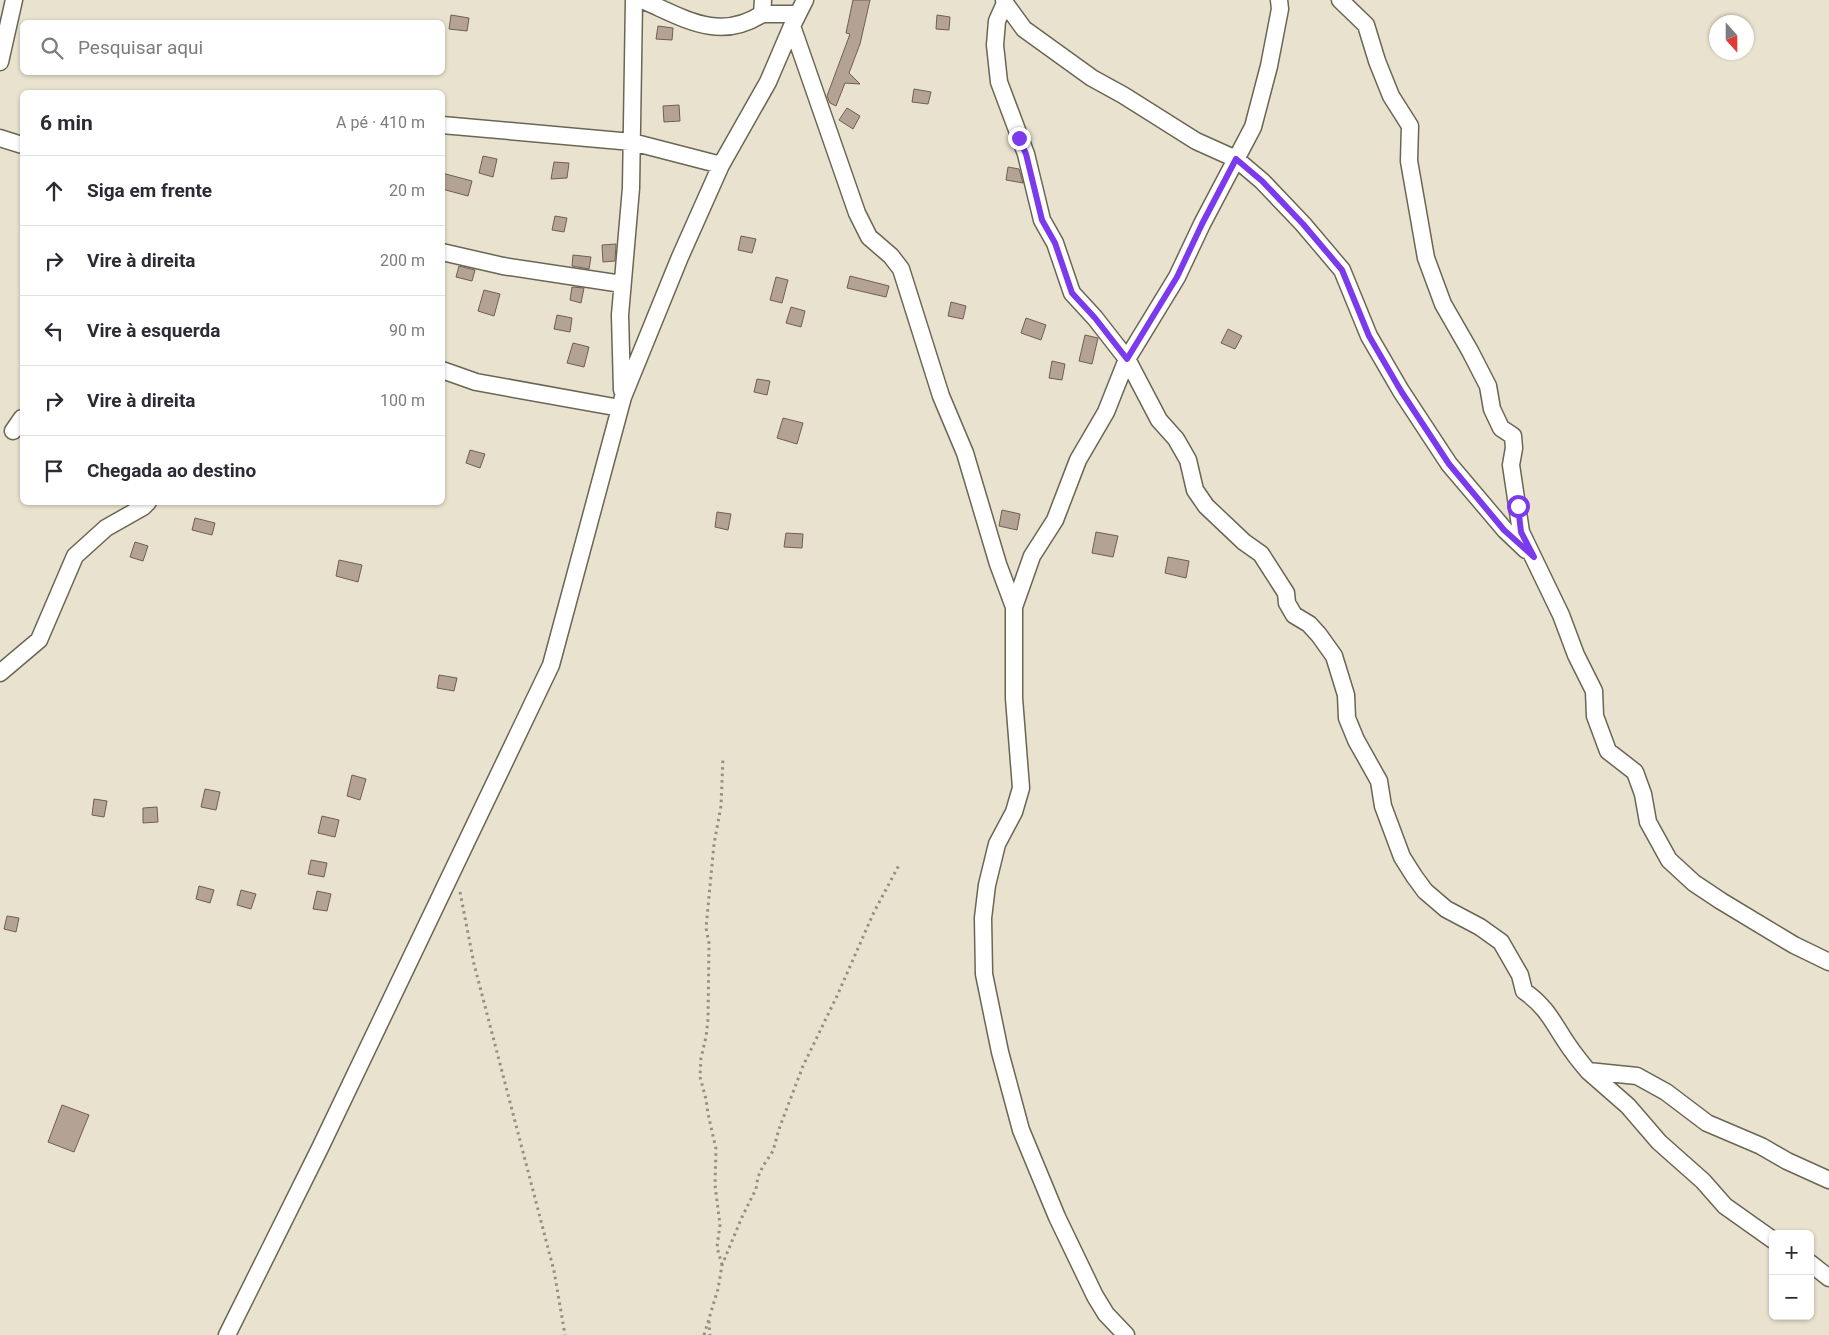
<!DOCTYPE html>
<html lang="pt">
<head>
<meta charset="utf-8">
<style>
  :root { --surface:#fff; --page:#f7f7f7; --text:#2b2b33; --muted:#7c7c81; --line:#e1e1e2 }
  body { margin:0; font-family:Roboto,sans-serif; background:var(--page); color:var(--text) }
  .controls { position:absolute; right:15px; bottom:15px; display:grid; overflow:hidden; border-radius:8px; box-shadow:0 1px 4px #0004 }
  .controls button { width:45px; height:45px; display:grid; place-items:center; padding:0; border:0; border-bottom:1px solid var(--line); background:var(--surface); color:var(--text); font:25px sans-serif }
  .compass { position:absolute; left:1709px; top:15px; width:45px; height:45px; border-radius:50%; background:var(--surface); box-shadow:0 1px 4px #0004; rotate:159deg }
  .stop { position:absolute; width:15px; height:15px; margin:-11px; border:4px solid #7c3aed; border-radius:50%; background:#fff }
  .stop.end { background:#7c3aed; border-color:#fff; box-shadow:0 1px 5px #0008 }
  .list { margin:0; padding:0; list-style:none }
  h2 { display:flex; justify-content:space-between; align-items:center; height:65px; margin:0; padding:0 20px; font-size:21px }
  h2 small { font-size:16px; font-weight:400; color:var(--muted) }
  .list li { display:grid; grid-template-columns:32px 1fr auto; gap:15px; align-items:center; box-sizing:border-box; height:70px; padding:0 20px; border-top:1px solid var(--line) }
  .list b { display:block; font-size:19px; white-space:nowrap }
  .list em { font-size:16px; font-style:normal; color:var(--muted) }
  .icon { flex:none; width:28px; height:28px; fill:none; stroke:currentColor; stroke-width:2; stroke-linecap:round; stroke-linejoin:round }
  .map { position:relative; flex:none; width:1829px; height:1335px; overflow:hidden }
  .search { position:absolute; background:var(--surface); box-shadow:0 1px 4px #0004; left:20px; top:20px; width:425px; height:55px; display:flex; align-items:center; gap:12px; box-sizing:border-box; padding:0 18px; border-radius:8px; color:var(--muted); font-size:19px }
  .panel { position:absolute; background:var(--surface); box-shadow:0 1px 4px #0004; left:20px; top:90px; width:425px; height:415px; border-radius:8px }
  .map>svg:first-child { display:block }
  .building { fill:#b4a395; stroke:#6f5f53 }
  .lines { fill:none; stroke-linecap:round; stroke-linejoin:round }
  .minor-casing { stroke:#6b6654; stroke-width:19 }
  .path { stroke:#949082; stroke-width:3; stroke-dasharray:2.5 4; stroke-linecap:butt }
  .minor { stroke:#fff; stroke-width:16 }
  .route { stroke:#7c3aed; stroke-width:6 }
</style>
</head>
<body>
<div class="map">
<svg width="1829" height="1335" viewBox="0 0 1829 1335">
  <rect width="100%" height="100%" fill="#e8e2ce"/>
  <path class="building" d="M853 0H870L860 44 849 73 860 84 845 83 836 106 830 103 827 96 850 34 846 33Z
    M451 15 469 18 467 31 449 29Z
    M937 15 950 17 949 30 936 29Z
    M658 26 673 28 672 40 656 39Z
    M914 89 931 92 928 104 912 102Z
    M679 105 680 121 664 122 663 106Z
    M847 108 860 116 853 129 839 120Z
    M483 156 497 159 493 177 479 173Z
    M554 162 569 163 567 178 551 179Z
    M1008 167 1019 169 1023 183 1006 180Z
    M442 173 472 181 468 196 442 189Z
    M555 216 567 218 564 232 552 230Z
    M741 236 756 239 752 253 738 250Z
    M616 244 615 261 603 262 602 245Z
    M573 255 591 257 589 269 572 266Z
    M459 266 475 270 472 281 456 277Z
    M850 276 889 286 886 297 847 288Z
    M776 277 788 280 782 303 770 300Z
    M572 287 584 288 581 303 570 300Z
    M484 290 500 294 494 316 478 311Z
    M951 302 966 306 963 319 948 316Z
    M791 307 805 311 801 327 786 323Z
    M557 315 572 318 570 332 554 329Z
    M1026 318 1046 325 1041 340 1021 333Z
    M1228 329 1242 336 1235 349 1221 343Z
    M1085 335 1098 338 1092 364 1079 361Z
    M573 343 589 347 584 367 567 363Z
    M1052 361 1065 364 1062 380 1049 378Z
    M757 379 770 381 767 395 754 392Z
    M783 418 803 423 797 444 777 438Z
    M470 450 485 454 480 468 466 463Z
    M1002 510 1020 514 1017 530 999 526Z
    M717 512 731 514 728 530 715 527Z
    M195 518 215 523 212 535 192 530Z
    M1096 532 1118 536 1113 557 1092 553Z
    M786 533 803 534 802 548 784 547Z
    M135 542 148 546 143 561 130 557Z
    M1168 557 1189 561 1186 578 1165 573Z
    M339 560 362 565 358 582 336 576Z
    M439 675 457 678 454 691 437 688Z
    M352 775 366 779 360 800 347 796Z
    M205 789 220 792 216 810 201 807Z
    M94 799 107 801 104 817 92 815Z
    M157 807 158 822 143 823V808Z
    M322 816 339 820 335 837 318 833Z
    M311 860 327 863 324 877 308 874Z
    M199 886 214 890 210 903 196 899Z
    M241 890 256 894 251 909 237 905Z
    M317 891 331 894 327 911 313 909Z
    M7 916 19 918 16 932 4 929Z
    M62 1105 89 1115 74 1152 48 1142Z"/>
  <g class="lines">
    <g class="minor-casing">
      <path id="minor" d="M642 0C684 18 719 42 762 14
        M763 0 762 14H798
        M1004 0 1005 3 997 21 995 45 999 82 1026 154 1042 220 1055 243 1072 293 1095 318 1127 359 1159 420 1176 439 1188 460 1195 490 1206 506 1244 542 1261 554 1286 593 1287 603 1294 615 1309 624 1319 635 1334 656 1346 695 1347 718 1356 740 1379 781 1383 806 1402 857 1414 876 1425 891 1446 909 1480 927 1501 942 1520 975 1524 991C1550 1009 1555 1028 1573 1052 1578 1059 1583 1065 1588 1071L1637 1076 1666 1092 1707 1123 1761 1146 1787 1161 1829 1180
        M1340 0 1366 25 1377 61 1391 96 1410 126 1409 161 1426 258 1443 304 1470 351 1488 386 1492 409 1501 428 1513 436 1514 448 1511 465 1521 532 1561 615 1576 655 1594 691 1595 716 1608 751 1635 772 1643 794 1648 822 1669 860 1694 883 1721 901 1794 945 1829 962
        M1005 3 1024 29 1092 78 1123 95 1196 141 1236 159 1262 181 1303 224 1342 270 1369 336 1401 391 1449 464 1505 530 1526 550
        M792 26 857 213 869 237 891 256 901 269 941 396 965 453 998 564 1014 607V698L1021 788 1014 812 997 844 987 885 983 918 984 974 1000 1052 1021 1130 1057 1217 1095 1296 1106 1314 1126 1335
        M0 62 14 0
        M442 125 632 142 721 165
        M0 138 22 145
        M442 252 503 266 622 284
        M442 370 476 382 620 408
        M622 390 620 315 631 188 634 0
        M13 431 22 418
        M1014 607 1032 556 1055 520 1078 460 1106 412 1127 359 1177 277 1202 224 1253 127 1269 66 1280 9 1279 0
        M0 673 39 640 75 556 106 528 143 507 148 502
        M1588 1071 1628 1106 1659 1142 1703 1181 1725 1206 1773 1240
        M1810 1263 1829 1278
        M227 1335 320 1148 551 665 623 397 680 257 721 165 768 82 792 26 805 0"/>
    </g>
    <path class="path" d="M460 892 474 964 554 1271 565 1335
      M722 1265 717 1247 720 1225 715 1185 716 1149 708 1114 706 1099 700 1077 701 1058 706 1037 708 1019 709 943 706 928 714 844 721 806 723 757
      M709 1321 710 1335
      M704 1335 718 1289 722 1265 742 1217 756 1189 758 1177 763 1166 773 1151 779 1129 803 1066 837 996 874 912 899 865"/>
    <use href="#minor" class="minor"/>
  </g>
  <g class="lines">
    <path class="route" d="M1019 138 1026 154 1042 220 1055 243 1072 293 1095 318 1127 359 1177 277 1202 224 1236 159 1262 181 1303 224 1342 270 1369 336 1401 391 1449 464 1504 530 1534 557 1521 532 1518 506"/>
  </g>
</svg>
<div class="controls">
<button>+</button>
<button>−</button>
</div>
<svg class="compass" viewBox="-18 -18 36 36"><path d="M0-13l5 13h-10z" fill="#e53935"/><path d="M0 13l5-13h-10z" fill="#7c7c81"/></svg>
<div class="stop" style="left:1518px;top:506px"></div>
<div class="stop end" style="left:1019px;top:138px"></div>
<div class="search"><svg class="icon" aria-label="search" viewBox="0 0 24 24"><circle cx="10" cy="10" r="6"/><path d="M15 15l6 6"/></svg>Pesquisar aqui</div>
<section class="panel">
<h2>6 min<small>A pé · 410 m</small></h2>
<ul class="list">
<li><svg class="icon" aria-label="ahead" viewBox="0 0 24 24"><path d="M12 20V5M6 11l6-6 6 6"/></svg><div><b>Siga em frente</b></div><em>20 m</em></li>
<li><svg class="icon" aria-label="right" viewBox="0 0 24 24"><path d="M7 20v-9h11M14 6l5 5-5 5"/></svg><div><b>Vire à direita</b></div><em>200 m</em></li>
<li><svg class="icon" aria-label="left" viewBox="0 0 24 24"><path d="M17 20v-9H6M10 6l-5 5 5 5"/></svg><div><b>Vire à esquerda</b></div><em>90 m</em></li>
<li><svg class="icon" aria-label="right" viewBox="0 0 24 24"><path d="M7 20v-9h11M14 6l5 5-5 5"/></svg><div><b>Vire à direita</b></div><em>100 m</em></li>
<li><svg class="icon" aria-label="arrive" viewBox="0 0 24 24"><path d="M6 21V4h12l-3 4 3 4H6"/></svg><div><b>Chegada ao destino</b></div></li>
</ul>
</section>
</div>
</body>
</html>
